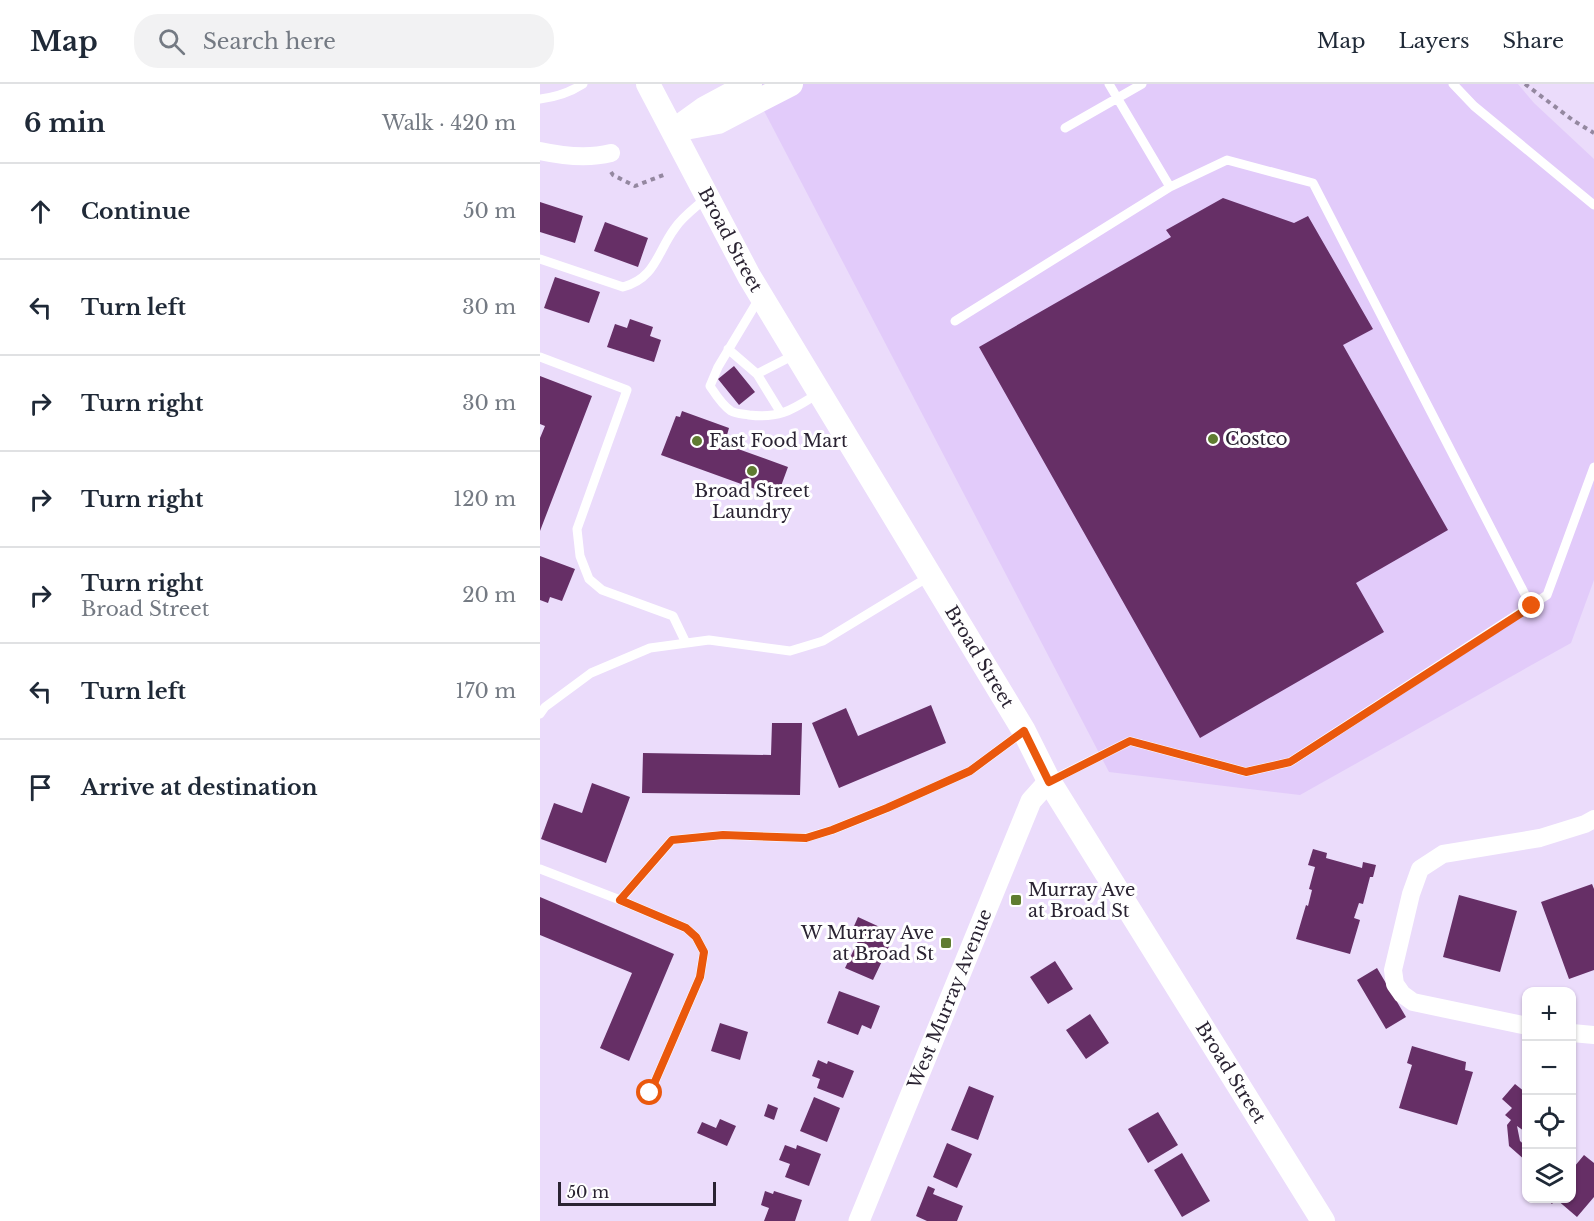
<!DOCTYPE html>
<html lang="en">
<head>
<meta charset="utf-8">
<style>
  :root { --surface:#fff; --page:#f2f2f3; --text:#1f2937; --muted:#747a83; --line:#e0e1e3 }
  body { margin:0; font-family:"Libre Baskerville",serif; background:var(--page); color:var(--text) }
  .controls { position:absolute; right:18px; bottom:18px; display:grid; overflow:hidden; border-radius:12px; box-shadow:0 2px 4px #0004 }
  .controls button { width:54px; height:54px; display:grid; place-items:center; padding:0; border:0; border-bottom:2px solid var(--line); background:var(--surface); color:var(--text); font:30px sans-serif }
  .scale { position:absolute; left:18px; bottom:15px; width:158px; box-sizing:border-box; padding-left:6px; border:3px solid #2a2332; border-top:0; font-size:16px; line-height:21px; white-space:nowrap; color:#2a2332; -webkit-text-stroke:4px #fff; paint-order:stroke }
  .stop { position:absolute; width:18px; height:18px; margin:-14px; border:4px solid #ea580c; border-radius:50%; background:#fff }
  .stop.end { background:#ea580c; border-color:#fff; box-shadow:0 2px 6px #0008 }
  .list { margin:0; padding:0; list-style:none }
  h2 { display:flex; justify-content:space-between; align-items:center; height:78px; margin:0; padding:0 24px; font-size:26px }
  h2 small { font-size:20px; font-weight:400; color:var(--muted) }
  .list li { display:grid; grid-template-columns:39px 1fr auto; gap:18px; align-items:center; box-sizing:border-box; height:96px; padding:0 24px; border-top:2px solid var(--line) }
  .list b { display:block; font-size:22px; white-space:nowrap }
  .list p { margin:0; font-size:20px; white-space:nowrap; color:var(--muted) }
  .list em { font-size:20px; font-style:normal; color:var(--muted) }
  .icon { flex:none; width:33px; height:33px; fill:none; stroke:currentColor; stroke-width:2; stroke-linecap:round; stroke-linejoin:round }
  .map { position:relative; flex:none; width:1054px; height:1137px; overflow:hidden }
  header { display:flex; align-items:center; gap:36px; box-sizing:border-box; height:84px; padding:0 30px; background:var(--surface); border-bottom:2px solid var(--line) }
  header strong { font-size:28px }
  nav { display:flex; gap:33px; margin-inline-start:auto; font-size:21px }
  .search { width:420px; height:54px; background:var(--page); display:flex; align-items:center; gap:15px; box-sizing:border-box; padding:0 21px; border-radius:24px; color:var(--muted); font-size:22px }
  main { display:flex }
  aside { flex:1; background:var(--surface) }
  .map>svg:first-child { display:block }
  .built { fill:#e2cbfa }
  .building { fill:#662f66 }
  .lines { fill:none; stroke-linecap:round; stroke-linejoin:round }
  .path { stroke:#9488a0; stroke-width:4; stroke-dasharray:4.5 4.5; stroke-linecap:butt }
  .service { stroke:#fff; stroke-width:9 }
  .minor { stroke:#fff; stroke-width:18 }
  .tertiary { stroke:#fff; stroke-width:21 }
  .secondary { stroke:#fff; stroke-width:24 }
  .route { stroke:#ea580c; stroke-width:8 }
  .poi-dot { fill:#5f7c31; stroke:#fff; stroke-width:2 }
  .labels { text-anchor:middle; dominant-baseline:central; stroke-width:6; stroke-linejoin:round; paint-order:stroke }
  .street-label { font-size:18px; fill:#2a2332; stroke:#fff }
  .poi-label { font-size:18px; fill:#2a2332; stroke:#fff; text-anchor:start }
</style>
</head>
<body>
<header>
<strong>Map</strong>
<div class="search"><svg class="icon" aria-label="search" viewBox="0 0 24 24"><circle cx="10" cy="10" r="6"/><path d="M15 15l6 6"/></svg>Search here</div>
<nav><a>Map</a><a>Layers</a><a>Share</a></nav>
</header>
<main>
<aside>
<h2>6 min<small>Walk · 420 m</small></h2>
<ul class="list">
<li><svg class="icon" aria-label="ahead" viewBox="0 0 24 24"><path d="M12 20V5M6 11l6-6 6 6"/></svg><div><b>Continue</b></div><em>50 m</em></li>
<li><svg class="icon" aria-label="left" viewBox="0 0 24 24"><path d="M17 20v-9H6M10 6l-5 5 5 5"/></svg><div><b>Turn left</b></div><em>30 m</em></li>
<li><svg class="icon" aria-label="right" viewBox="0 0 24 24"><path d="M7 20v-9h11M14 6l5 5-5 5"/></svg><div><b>Turn right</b></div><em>30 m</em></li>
<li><svg class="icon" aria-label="right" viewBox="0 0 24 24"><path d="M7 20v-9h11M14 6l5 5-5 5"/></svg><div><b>Turn right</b></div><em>120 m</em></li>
<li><svg class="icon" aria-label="right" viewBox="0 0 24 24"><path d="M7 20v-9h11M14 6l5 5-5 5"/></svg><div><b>Turn right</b><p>Broad Street</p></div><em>20 m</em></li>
<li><svg class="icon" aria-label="left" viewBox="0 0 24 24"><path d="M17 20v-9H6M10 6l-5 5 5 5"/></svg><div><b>Turn left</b></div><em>170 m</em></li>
<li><svg class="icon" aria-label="arrive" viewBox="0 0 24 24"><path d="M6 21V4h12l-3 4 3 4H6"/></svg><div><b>Arrive at destination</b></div></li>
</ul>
</aside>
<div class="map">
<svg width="1054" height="1137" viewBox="0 0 1054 1137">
  <rect width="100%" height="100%" fill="#ebdcfb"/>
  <path class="built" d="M210 0H978L994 19 1054 75V496L1031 559 760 711 569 688Z"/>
  <path class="building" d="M683 114 754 139 768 132 833 245 803 261 908 446 816 499 844 548 660 654 439 263 631 153 626 146Z
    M0 118 43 132 35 159 0 148Z
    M65 138 108 154 98 183 54 167Z
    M15 193 60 208 49 239 4 224Z
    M90 235 113 243 110 252 121 256 114 278 67 263 75 240 87 244Z
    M194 282 215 308 199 321 178 295Z
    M0 292 52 312 0 447V354L5 342 0 340Z
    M142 327 189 344 187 351 190 352 187 361 248 383 237 413 121 371 136 332 140 333Z
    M0 472 35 485 22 517 10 513 8 519 0 516Z
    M391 621 406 659 299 704 272 639 306 624 318 652Z
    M232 639H262L260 711 102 709 103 669 231 671Z
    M52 699 90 713 66 779 1 755 14 719 42 729Z
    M773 765 787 769 786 774 822 784 823 778 836 781 833 793H830L823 820 819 819 814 834 820 836 810 870 756 855 766 821 768 822 772 806 769 805 775 783 768 781Z
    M1052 800 1054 805V886L1029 895 1001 818Z
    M919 811 977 827 960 888 903 873Z
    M0 813 134 870 89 977 60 964 92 889 0 851Z
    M318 833 355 850 333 896 305 884 320 853 311 849Z
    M515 877 533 905 508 920 490 893Z
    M837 884 866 933 846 945 817 896Z
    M299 907 340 922 331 945 322 941 318 951 287 939Z
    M550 930 569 959 546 975 526 946Z
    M180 939 208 948 200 976 171 967Z
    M872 962 926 978 925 986 933 988 917 1041 859 1024 872 981 867 979Z
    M278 976 287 980 288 977 314 987 303 1014 277 1004 280 995 272 992Z
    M975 1000 985 1008 987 1006V1044L984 1047 977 1042 980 1057 987 1063V1078L969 1062 967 1041 971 1036 965 1031 972 1024 962 1015Z
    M429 1002 454 1012 438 1056 411 1046Z
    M274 1013 300 1024 287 1058 260 1047Z
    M228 1020 238 1024 234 1036 224 1032Z
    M618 1028 638 1061 608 1079 588 1045Z
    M180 1035 196 1042 187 1062 157 1049 162 1038 176 1044Z
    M407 1059 432 1070 417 1104 393 1093Z
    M245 1061 256 1065 257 1061 281 1070 269 1102 245 1093 250 1080 239 1076Z
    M642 1069 670 1117 642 1133 614 1086Z
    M1044 1071 1054 1079V1113L1037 1133 1016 1115 1012 1120 1005 1114H1032V1081L1034 1083Z
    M388 1102 395 1105 393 1110 423 1122 417 1137H387L376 1132Z
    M225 1107 233 1110 234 1107 262 1116 255 1137H224L229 1124 221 1121Z"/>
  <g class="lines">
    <path class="path" d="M985 0 1034 37 1054 49
      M71 88 73 91 95 102 126 90"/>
    <path class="service" d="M569 0 630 103
      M913 0 934 22 1054 121
      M0 15C17 13 29 9 43 0
      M525 44 602 0
      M0 175 83 203C116 194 117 168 135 144 142 133 156 123 166 114
      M220 213 178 283 170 302C176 311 182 321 191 327 196 330 204 330 209 331 241 335 253 325 279 309
      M415 237 630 103 687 76 773 99 991 522
      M188 265 217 290
      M0 273 87 306 37 445 40 472 49 495 62 506 133 532 146 559
      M241 329 217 290 254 271
      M0 630 5 623 51 589 110 564 169 556 250 567 283 557 390 492
      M510 697 590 657 706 688 750 678 1007 511 1054 383
      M0 785 80 816 132 756 183 751 265 754 292 746 347 724 430 687 484 647
      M80 816 146 844 156 853 164 868 160 893 110 1009"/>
    <path class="minor" d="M0 67C23 72 47 75 71 69
      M987 942 873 918 862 910 855 900 853 886 871 810 880 785 903 770 1000 754 1045 740 1054 735
      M1032 949 1054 951"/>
    <path class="tertiary" id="s1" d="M319 1137 491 717 509 697"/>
    <g class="secondary">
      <path id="s2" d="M108 0 209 192 484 647 509 697 783 1137"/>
      <path d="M140 42 165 24 210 0"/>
      <path d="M134 46 178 38 251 0"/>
    </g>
  </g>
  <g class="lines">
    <path class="route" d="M110 1009 160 893 164 868 156 853 146 844 80 816 132 756 183 751 266 754 292 746 347 724 430 687 484 647 509 698 590 657 706 688 750 678 992 522"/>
  </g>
  <g class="poi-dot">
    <circle cx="673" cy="355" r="6"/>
    <circle cx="157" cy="357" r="6"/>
    <circle cx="212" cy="387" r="6"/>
    <rect x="470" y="810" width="12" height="12" rx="3"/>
    <rect x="400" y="853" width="12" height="12" rx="3"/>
  </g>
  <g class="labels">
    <g class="street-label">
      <text stroke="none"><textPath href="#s2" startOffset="176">Broad Street</textPath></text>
      <text stroke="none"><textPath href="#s2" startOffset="662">Broad Street</textPath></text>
      <text stroke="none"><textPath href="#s1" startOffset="240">West Murray Avenue</textPath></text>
      <text stroke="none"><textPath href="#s2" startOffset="1148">Broad Street</textPath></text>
    </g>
    <g class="poi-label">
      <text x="685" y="355">Costco</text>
      <text x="169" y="357">Fast Food Mart</text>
      <text x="212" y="407" text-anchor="middle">Broad Street<tspan x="212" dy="21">Laundry</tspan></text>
      <text x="488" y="806">Murray Ave<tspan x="488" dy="21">at Broad St</tspan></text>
      <text x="394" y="849" text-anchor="end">W Murray Ave<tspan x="394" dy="21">at Broad St</tspan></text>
    </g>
  </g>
</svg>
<div class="controls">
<button>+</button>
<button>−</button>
<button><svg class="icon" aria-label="locate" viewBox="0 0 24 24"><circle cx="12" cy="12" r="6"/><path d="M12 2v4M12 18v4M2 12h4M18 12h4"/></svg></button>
<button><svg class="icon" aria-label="layers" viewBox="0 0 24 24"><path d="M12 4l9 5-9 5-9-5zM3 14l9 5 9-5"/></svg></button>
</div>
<div class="scale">50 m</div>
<div class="stop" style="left:110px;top:1009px"></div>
<div class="stop end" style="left:992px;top:522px"></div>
</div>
</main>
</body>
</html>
